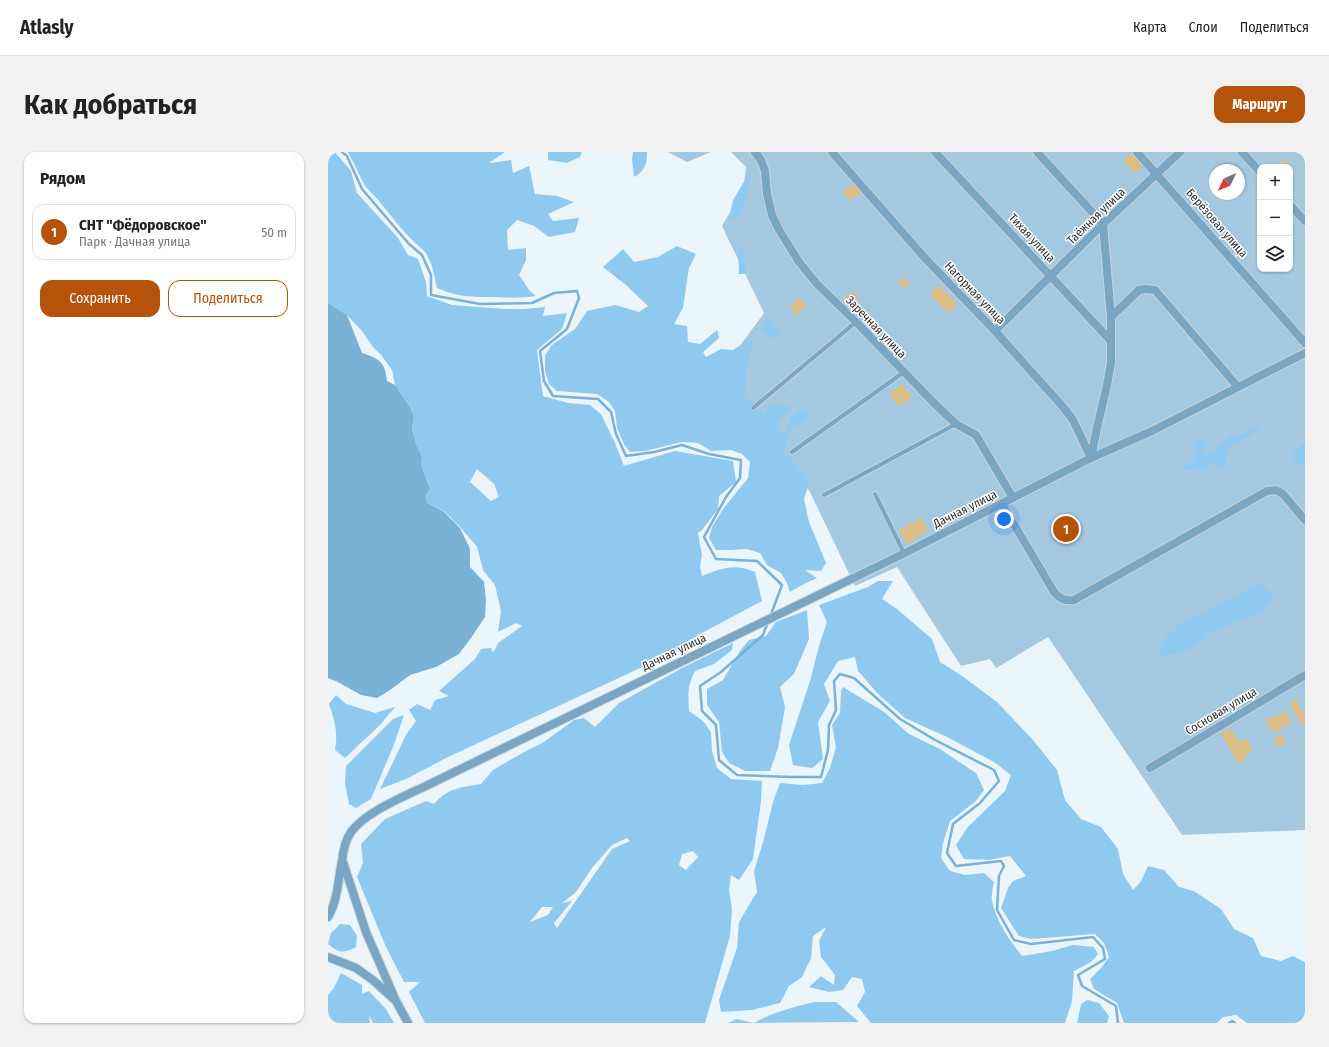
<!DOCTYPE html>
<html lang="ru">
<head>
<meta charset="utf-8">
<style>
  :root { --surface:#fff; --page:#f2f2f2; --text:#222; --muted:#767676; --line:#e0e0e0; --accent:#b45309 }
  body { margin:0; font-family:"Fira Sans Condensed",sans-serif; background:var(--page); color:var(--text) }
  .controls { position:absolute; right:12px; top:12px; display:grid; overflow:hidden; border-radius:8px; box-shadow:0 1px 3px #0004 }
  .controls button { width:36px; height:36px; display:grid; place-items:center; padding:0; border:0; border-bottom:1px solid var(--line); background:var(--surface); color:var(--text); font:20px sans-serif }
  .compass { position:absolute; left:881px; top:12px; width:36px; height:36px; border-radius:50%; background:var(--surface); box-shadow:0 1px 3px #0004; rotate:226deg }
  .you { position:absolute; left:676px; top:367px; width:14px; height:14px; margin:-10px; border:3px solid #fff; border-radius:50%; background:#1a73e8; box-shadow:0 0 0 6px #1a73e833 }
  .badge { display:grid; place-items:center; width:26px; height:26px; border-radius:50%; background:var(--accent); color:#fff; font-size:13px; font-weight:700 }
  .pin { position:absolute; translate:-50% -50%; border:2px solid #fff; box-shadow:0 1px 4px #0006 }
  .list { margin:0; padding:0; list-style:none }
  h2 { display:flex; justify-content:space-between; align-items:center; height:52px; margin:0; padding:0 16px; font-size:17px }
  h2 small { font-size:13px; font-weight:400; color:var(--muted) }
  .list li { display:grid; grid-template-columns:26px 1fr auto; gap:12px; align-items:center; box-sizing:border-box; height:56px; margin:0 8px 8px; padding:0 8px; border:1px solid var(--line); border-radius:12px }
  .list b { display:block; font-size:15px; white-space:nowrap }
  .list p { margin:0; font-size:13px; white-space:nowrap; color:var(--muted) }
  .list em { font-size:13px; font-style:normal; color:var(--muted) }
  .actions { display:flex; gap:8px; padding:12px 16px }
  .actions a { flex:1; padding:9px 0; border:1px solid var(--accent); border-radius:12px; text-align:center; font-size:14px; color:var(--accent) }
  .actions .main { background:var(--accent); color:#fff }
  .icon { flex:none; width:22px; height:22px; fill:none; stroke:currentColor; stroke-width:2; stroke-linecap:round; stroke-linejoin:round }
  .map { position:relative; flex:none; width:977px; height:871px; overflow:hidden; border-radius:12px }
  header { display:flex; align-items:center; gap:24px; box-sizing:border-box; height:56px; padding:0 20px; background:var(--surface); border-bottom:1px solid var(--line) }
  header strong { font-size:19px }
  nav { display:flex; gap:22px; margin-inline-start:auto; font-size:14px }
  .intro { display:flex; align-items:center; justify-content:space-between; box-sizing:border-box; height:96px; padding:0 24px }
  h1 { margin:0; font-size:28px }
  .button { padding:10px 18px; border-radius:12px; background:var(--accent); color:#fff; font-size:14px; font-weight:700 }
  main { display:flex; gap:24px; padding:0 24px }
  aside { flex:1; background:var(--surface); border-radius:12px; box-shadow:0 1px 3px #0004 }
  .map>svg:first-child { display:block }
  .green { fill:#a5c8e1; fill-rule:evenodd }
  .forest { fill:#90c9f0; fill-rule:evenodd }
  .water { fill:#79b1d7 }
  .lines { fill:none; stroke-linecap:round; stroke-linejoin:round }
  .stream { stroke:#79b1d7; stroke-width:2.5 }
  .building { fill:#d9bd84 }
  .service-casing { stroke:#c8d2d9; stroke-width:6 }
  .minor-casing { stroke:#c8d2d9; stroke-width:10 }
  .service { stroke:#7ba6c3; stroke-width:4 }
  .minor { stroke:#7ba6c3; stroke-width:8 }
  .labels { text-anchor:middle; dominant-baseline:central; stroke-width:3; stroke-linejoin:round; paint-order:stroke }
  .street-label { font-size:12px; fill:#273037; stroke:#fff }
</style>
</head>
<body>
<header>
<strong>Atlasly</strong>
<nav><a>Карта</a><a>Слои</a><a>Поделиться</a></nav>
</header>
<div class="intro"><h1>Как добраться</h1><a class="button">Маршрут</a></div>
<main>
<aside>
<h2>Рядом<small></small></h2>
<ul class="list">
<li><span class="badge">1</span><div><b>СНТ &quot;Фёдоровское&quot;</b><p>Парк · Дачная улица</p></div><em>50 m</em></li>
</ul>
<div class="actions"><a class="main">Сохранить</a><a>Поделиться</a></div>
</aside>
<div class="map">
<svg width="977" height="871" viewBox="0 0 977 871">
  <rect width="100%" height="100%" fill="#ebf5fc"/>
  <path class="green" d="M340 0H383L359 10Z
    M403 0H977V678L854 683 720 485 668 516 662 507 633 514 569 415 527 434 482 340 393 220 436 161 394 74 415 38 418 15ZM932 15H962V117H932ZM887 18H911V42H887Z"/>
  <path class="forest" d="M0 0H7L23 19 29 41 70 86 80 103 90 107 98 130 99 144 124 153 177 157H197L217 155 215 164 239 161 234 177 209 198 215 244 240 251 262 253 273 262 287 291 296 314 347 299 405 309 408 330 391 344 390 357 374 378 370 381 374 403 372 414 374 424C394 416 407 411 427 420L434 449 370 483 347 500 120 605 78 627 52 637 78 583 88 569 81 558 89 552 102 558 107 548 121 544 111 539 147 507 153 497 163 496 165 501 170 491 194 474 188 471 170 480 173 459 167 433 155 418 149 395 133 376 116 359 99 351 98 343 102 335 93 313 94 305 88 292 84 276 86 265 82 255 67 233 64 218 53 203 45 195 34 179 19 163 0 151ZM149 317 166 332 171 345 163 349 142 330Z
    M20 0H177L161 11 183 8 185 21 201 14 207 42 229 44 246 50 220 62 225 69 251 66 247 80 221 85 206 74 189 68 179 78 180 98 198 96V108L191 123 201 138 208 144C195 146 183 146 170 145 146 145 133 146 109 136L104 114 98 101 78 82 50 48 37 34Z
    M220 0H254L252 5 239 11 220 8Z
    M305 0H319C319 12 317 19 306 25L304 6Z
    M423 18 420 44 409 68 401 67 405 48Z
    M349 94 368 102 361 116 355 156 346 172 359 174 360 190 372 192 389 178 391 186 375 200 378 205 393 197 405 198 417 190H425L418 220 417 246 425 249 436 265 440 255 445 252 463 255 448 273 456 285 463 265 474 258 483 263 461 279 456 303 462 305 481 331 476 347 481 370 498 411 493 419 477 418 489 426 474 433 462 440 459 431 453 421 439 413 432 401 419 397 403 398H388L381 386 384 375 395 357 420 326 422 310 414 302 403 298 383 299 370 291 354 290 317 299 302 300 296 292 289 276 287 259 281 250 269 242 229 239 221 232 217 219V203L224 193 247 177 259 159 287 153 311 160 320 154 298 133 275 115 295 97 306 110 330 105Z
    M415 95 419 122H411L410 96Z
    M440 165 454 179 451 184 443 187 434 178Z
    M932 273 928 280 901 295 896 317 882 311 878 319 853 317 868 305 866 293 874 285 878 300H886L900 285 916 282Z
    M977 289V312L972 315 963 304Z
    M550 429H565L554 447 569 457 604 487 612 510 634 524 669 550 705 588 729 618 737 648 753 667 773 675 790 697 795 722 805 738 813 729 820 714 836 718 851 735 866 739 893 757 906 777 925 786 933 804 953 809 965 804 977 810V871H919L908 863 895 865 889 871H796L789 851 766 837 762 827 774 815 781 805 776 791 767 782 703 787 691 784 673 756 680 736 685 729 698 724 682 704 661 708 636 707 628 693 639 676 677 639 683 623 666 610 619 585 577 566 550 542 530 519 527 505 510 509 496 532 502 549 490 570 495 607 484 616 465 613 461 593 482 529 491 494 499 470 491 453 540 435Z
    M932 431 947 445 935 460 884 480 866 495 847 503 832 504 830 496 837 486 855 469 880 458Z
    M479 458 481 487 466 522 452 535 457 555 450 596 442 619H417L401 611 394 600 391 570 379 553V537L395 528 412 499 421 488 438 484 448 470Z
    M405 491 404 498 386 512 367 519C359 534 360 543 361 559L375 569 383 580 384 599 389 616 403 627 434 629 433 649 425 707 411 728 403 723 401 738 404 757 402 784 377 871H97L81 840 92 830H76L58 795 29 725 35 711 33 692 57 667 98 649 106 652C121 635 132 636 153 632L165 618 196 600 216 590 246 568 256 566 267 575 291 551 354 516ZM299 686 302 689 284 697 229 776 226 771 244 749 234 751 248 740 264 716 284 693ZM365 699 370 705 358 718 351 713 354 702ZM214 755H225L220 763 202 770Z
    M515 535 556 560 581 582 612 597 648 621 656 638 648 649 622 669 615 691 613 706 622 719 637 723 656 721 666 730C665 735 663 743 664 749 669 770 681 788 694 804L724 799 745 793 766 795 770 802 763 810 746 819 744 849 737 871H543L529 854 537 840 534 827 524 825 515 838 501 840 481 835 493 824 506 833 507 823 493 805 491 789 498 775 485 784 483 806 474 825 461 834 452 851 424 858 393 860 391 848 409 796 411 770 429 740 426 719 436 687 445 650 452 631 475 633 494 631 502 616 508 595 504 573 512 561 513 539Z
    M8 543 18 552 47 561 67 555 52 573 17 606 7 598C10 579 7 570 1 552Z
    M76 563 65 595 43 647 28 656 21 652 17 632 18 614 65 567Z
    M12 772 22 773 29 784 28 795C16 801 12 802 0 792L3 781Z
    M13 821 34 833V842L41 839 58 857 66 871H45L41 863 42 871H0V843L6 836Z
    M759 848 771 851 781 864 779 871H749L753 852Z
    M487 850H508L531 870 400 871 409 867 426 871C445 860 466 855 487 850Z"/>
  <path class="water" d="M0 151 19 163 34 201C51 207 57 209 59 229L67 233 82 255 86 265 84 276 88 292 94 305 93 313 102 336 98 343 99 351 115 359 132 376 142 397V415L156 430 158 448 157 465 143 486 131 502 108 515 82 523 62 538 49 546 33 543 10 530 0 526Z"/>
  <g class="lines">
    <path class="stream" d="M14 0 19 4 34 37 81 92 94 103 103 123V143L152 152 204 151 226 141 249 139 251 146 239 177 212 199 216 229 225 244 270 247 283 260 288 282 298 304 326 300 354 293 381 302 413 308 412 326 398 345 376 385 388 407 429 409 454 433 442 465
      M440 470 435 483 393 520 372 534 374 559 388 573 391 608 409 623 464 625H493L500 598 501 573 508 558 506 529 512 522 526 526 572 567 607 588 666 618 671 629 652 651 625 672 619 701 628 714 673 709 676 714 671 724 669 758 686 788 703 792 765 785 775 796 777 807 750 823 754 834 788 854 790 871
      M901 871 904 869 907 871"/>
  </g>
  <path class="building" d="M804 1 816 13 807 21 795 9Z
    M956 7 963 15H953L951 12Z
    M526 30 534 40 522 49 515 40Z
    M575 125 582 132 577 137 570 131Z
    M611 133 629 152 620 161 602 142Z
    M525 139 531 146 522 154 515 147Z
    M472 146 479 155 468 163 462 154Z
    M574 232 584 245 571 255 561 242Z
    M594 366 600 378 592 382 593 384 578 392 571 378Z
    M968 548 977 563V571L974 573 961 552Z
    M957 559 964 570 945 581 937 567 943 564 945 566Z
    M902 576 911 590 918 586 925 597 918 601 920 605 910 611 893 582Z
    M953 582 958 591 951 596 945 587Z"/>
  <g class="lines">
    <g class="service-casing">
      <path id="service" d="M425 256 528 170
        M464 300 576 220
        M547 342 576 401
        M496 343 628 272"/>
    </g>
    <g class="minor-casing">
      <path id="minor" d="M427 0 433 8 437 19 439 42 444 63 450 76 471 110 489 132 528 170 605 250 628 272 648 283 685 346
        M504 0 596 105 667 179 736 256 745 268 763 306
        M607 0 783 189
        M709 0 775 72 783 165V211L779 233 769 276 763 306
        M809 0 977 191
        M914 0 932 20
        M962 53 977 69
        M783 165 811 138 817 137 827 138 910 235
        M667 179 775 72 852 0
        M674 352 726 440C732 447 737 449 746 448L939 339 948 338 955 342 977 368
        M822 616 977 523
        M15 710 38 780 68 849
        M0 765C10 748 10 728 14 709 15 699 17 689 23 680 38 659 80 643 104 631L577 401 763 306 824 279 977 201
        M0 805 28 816 46 829 68 849 80 871"/>
    </g>
    <use href="#service" class="service"/>
    <use href="#minor" class="minor"/>
  </g>
  <g class="labels">
    <g class="street-label">
      <text transform="translate(768 64) rotate(-44)">Таёжная улица</text>
      <text transform="translate(889 71) rotate(49)">Берёзовая улица</text>
      <text transform="translate(704 86) rotate(47)">Тихая улица</text>
      <text transform="translate(647 141) rotate(46)">Нагорная улица</text>
      <text transform="translate(548 175) rotate(46)">Заречная улица</text>
      <text transform="translate(637 357) rotate(-27)">Дачная улица</text>
      <text transform="translate(346 500) rotate(-26)">Дачная улица</text>
      <text transform="translate(893 559) rotate(-31)">Сосновая улица</text>
    </g>
  </g>
</svg>
<div class="controls">
<button>+</button>
<button>−</button>
<button><svg class="icon" aria-label="layers" viewBox="0 0 24 24"><path d="M12 4l9 5-9 5-9-5zM3 14l9 5 9-5"/></svg></button>
</div>
<svg class="compass" viewBox="-18 -18 36 36"><path d="M0-13l5 13h-10z" fill="#e53935"/><path d="M0 13l5-13h-10z" fill="#767676"/></svg>
<div class="you"></div>
<div class="pin badge" style="left:738px;top:377px">1</div>
</div>
</main>
</body>
</html>
